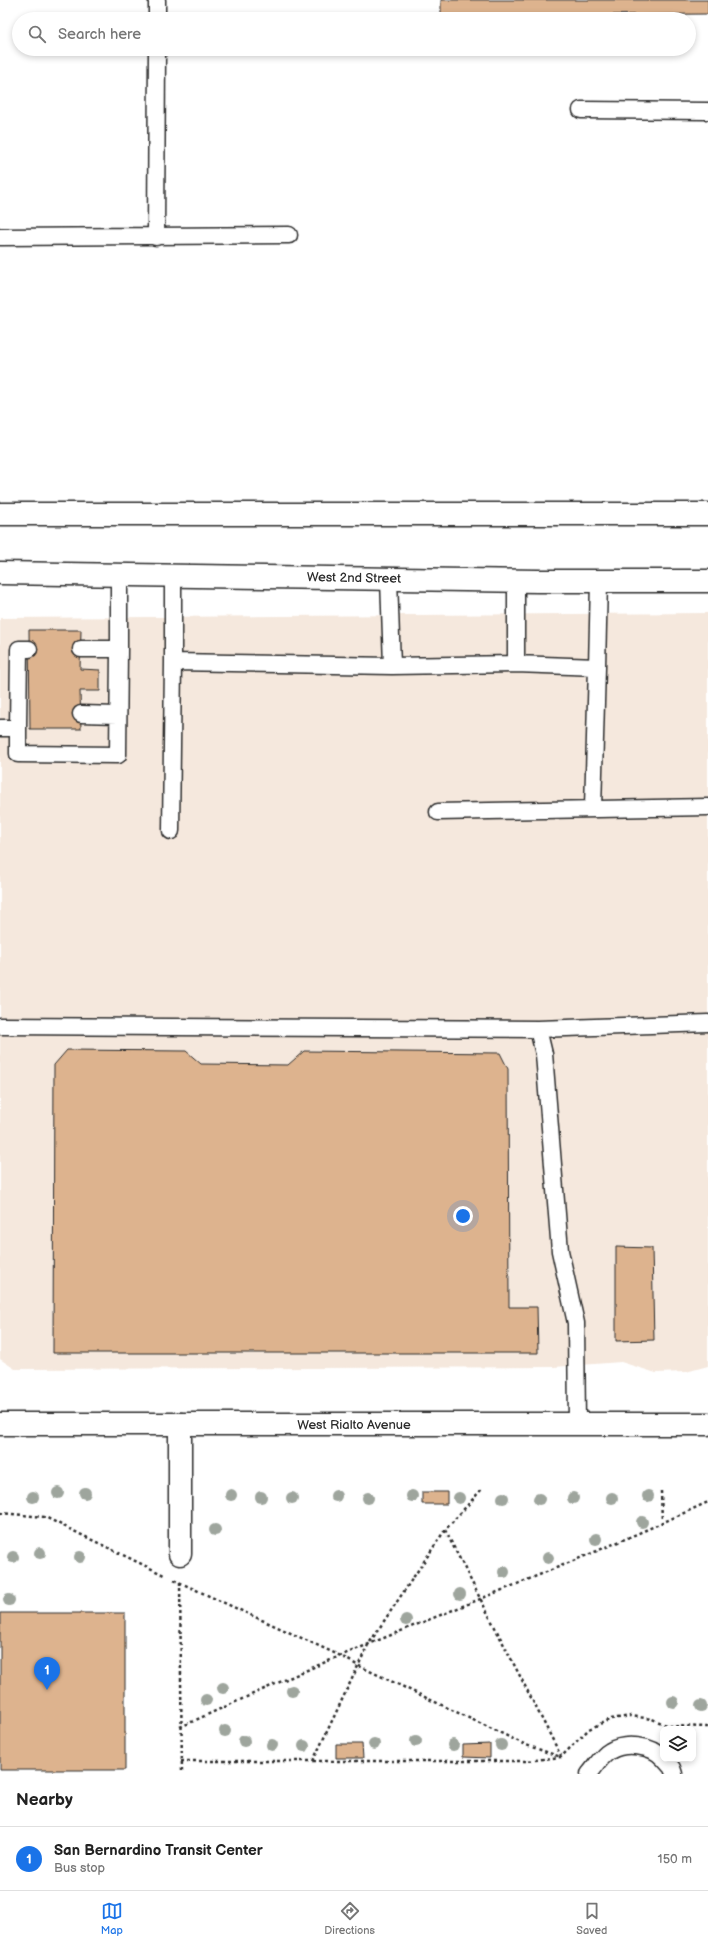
<!DOCTYPE html>
<html lang="en">
<head>
<meta charset="utf-8">
<style>
  :root { --surface:#fff; --page:#f6f6f6; --text:#222; --muted:#767676; --line:#e0e0e0; --accent:#1a73e8 }
  body { margin:0; font-family:"Balsamiq Sans",sans-serif; background:var(--page); color:var(--text) }
  .controls { position:absolute; right:12px; bottom:12px; display:grid; overflow:hidden; border-radius:8px; box-shadow:0 2px 6px #0003 }
  .controls button { width:36px; height:36px; display:grid; place-items:center; padding:0; border:0; border-bottom:1px solid var(--line); background:var(--surface); color:var(--text); font:20px sans-serif }
  .you { position:absolute; left:463px; top:1216px; width:14px; height:14px; margin:-10px; border:3px solid #fff; border-radius:50%; background:#1a73e8; box-shadow:0 0 0 6px #1a73e833 }
  .badge { display:grid; place-items:center; width:26px; height:26px; border-radius:50%; background:var(--accent); color:#fff; font-size:13px; font-weight:700 }
  .pin { position:absolute; translate:-50% -33px; filter:drop-shadow(0 1px 2px #0008) }
  .pin::after { content:''; position:absolute; top:21px; width:14px; height:12px; background:inherit; clip-path:polygon(0 0,100% 0,50% 100%) }
  .list { margin:0; padding:0; list-style:none }
  h2 { display:flex; justify-content:space-between; align-items:center; height:52px; margin:0; padding:0 16px; font-size:17px }
  h2 small { font-size:13px; font-weight:400; color:var(--muted) }
  .list li { display:grid; grid-template-columns:26px 1fr auto; gap:12px; align-items:center; box-sizing:border-box; height:64px; padding:0 16px; border-top:1px solid var(--line) }
  .list b { display:block; font-size:15px; white-space:nowrap }
  .list p { margin:0; font-size:13px; white-space:nowrap; color:var(--muted) }
  .list em { font-size:13px; font-style:normal; color:var(--muted) }
  .icon { flex:none; width:22px; height:22px; fill:none; stroke:currentColor; stroke-width:2; stroke-linecap:round; stroke-linejoin:round }
  .map { position:relative; flex:none; width:708px; height:1774px; overflow:hidden }
  .search { position:absolute; background:var(--surface); box-shadow:0 2px 6px #0003; left:12px; right:12px; top:12px; height:44px; display:flex; align-items:center; gap:10px; box-sizing:border-box; padding:0 14px; border-radius:22px; color:var(--muted); font-size:15px }
  .sheet { height:116px; background:var(--surface) }
  nav { display:flex; justify-content:space-around; align-items:center; box-sizing:border-box; height:56px; border-top:1px solid var(--line); background:var(--surface); font-size:11px; color:var(--muted) }
  nav a { display:grid; justify-items:center; gap:2px }
  nav .on { color:var(--accent) }
  .map>svg:first-child { display:block }
  .built { fill:#f5e8dd }
  .building { fill:#ddb38e; stroke:#2b2b2b }
  .lines { fill:none; stroke-linecap:round; stroke-linejoin:round }
  .lane-casing { stroke:#2b2b2b; stroke-width:19 }
  .street-casing { stroke:#2b2b2b; stroke-width:25 }
  .secondary-casing { stroke:#2b2b2b; stroke-width:25 }
  .path { stroke:#2b2b2b; stroke-width:2.5; stroke-dasharray:3 3; stroke-linecap:butt }
  .lane { stroke:#fff; stroke-width:16 }
  .street { stroke:#fff; stroke-width:22 }
  .secondary { stroke:#fff; stroke-width:22 }
  .tree { fill:#9ea59d }
  .labels { text-anchor:middle; dominant-baseline:central; stroke-width:3.5; stroke-linejoin:round; paint-order:stroke }
  .street-label { font-size:13px; fill:#2b2b2b; stroke:#fff }
</style>
</head>
<body>
<div class="map">
<svg width="708" height="1774" viewBox="0 0 708 1774">
  <rect width="100%" height="100%" fill="#fff"/>
  <filter id="ink" filterUnits="userSpaceOnUse"><feTurbulence type="fractalNoise" baseFrequency=".025" numOctaves="2"/><feDisplacementMap in="SourceGraphic" scale="8" xChannelSelector="R" yChannelSelector="G"/><feConvolveMatrix kernelMatrix="1 2 1 2 8 2 1 2 1" color-interpolation-filters="sRGB"/></filter>
  <g filter="url(#ink)">
    <path class="built" d="M708 613V1366L686 1372 656 1373 621 1362 554 1367 15 1369 0 1359V618Z"/>
    <path class="building" d="M441 0H708V14L441 16Z
      M29 630H81L80 669 100 670V691H80L81 729H30Z
      M67 1050 186 1051 201 1064 288 1065 304 1051 500 1053 508 1069 509 1307H537L538 1353H53L54 1065Z
      M616 1247 652 1248 654 1340 616 1341Z
      M422 1492H447V1504H422Z
      M0 1613H125V1770H0Z
      M336 1744H362L363 1758H336Z
      M490 1744V1758L463 1757V1745Z"/>
    <g class="lines">
      <g class="lane-casing">
        <path id="lane" d="M157 19V0
          M581 110 708 111
          M0 237 289 235
          M156 237 157 49
          M173 575V662L392 666 389 579
          M81 649H119V575
          M516 664 597 667 599 581
          M392 666 516 664V581
          M81 714 118 715
          M0 728H18L19 649H29
          M18 728V754L118 755 119 649
          M593 808 597 667
          M438 812 708 807
          M171 831 173 662
          M0 1026 538 1029 544 1054 560 1251 576 1323 577 1424
          M538 1029 708 1023
          M664 1759 672 1768 674 1774
          M589 1774C596 1766 601 1756 610 1751 625 1742 652 1745 663 1758"/>
      </g>
      <g class="street-casing">
        <path id="street" d="M180 1424V1554"/>
      </g>
      <g class="secondary-casing">
        <path id="secondary" d="M0 514H708
          M0 573 538 581H708
          M0 1424H708"/>
      </g>
      <path class="path" d="M661 1491 662 1523
        M0 1513 45 1517 164 1575
        M445 1530 561 1756
        M174 1580 341 1656 357 1665 526 1745 561 1757
        M180 1582 182 1774
        M180 1727C234 1703 287 1678 340 1656 463 1605 587 1558 708 1502
        M181 1761H527L561 1757 589 1729 611 1719 631 1716 652 1719 669 1726 708 1727
        M313 1761 368 1645 445 1530 482 1489"/>
      <use href="#lane" class="lane"/>
      <use href="#street" class="street"/>
      <use href="#secondary" class="secondary"/>
    </g>
    <g class="tree">
      <circle cx="58" cy="1493" r="6"/>
      <circle cx="85" cy="1493" r="6"/>
      <circle cx="231" cy="1495" r="6"/>
      <circle cx="336" cy="1496" r="6"/>
      <circle cx="412" cy="1496" r="6"/>
      <circle cx="648" cy="1496" r="6"/>
      <circle cx="33" cy="1497" r="6"/>
      <circle cx="261" cy="1497" r="6"/>
      <circle cx="292" cy="1498" r="6"/>
      <circle cx="368" cy="1498" r="6"/>
      <circle cx="459" cy="1498" r="6"/>
      <circle cx="503" cy="1498" r="6"/>
      <circle cx="573" cy="1498" r="6"/>
      <circle cx="612" cy="1498" r="6"/>
      <circle cx="539" cy="1499" r="6"/>
      <circle cx="642" cy="1522" r="6"/>
      <circle cx="215" cy="1530" r="6"/>
      <circle cx="596" cy="1539" r="6"/>
      <circle cx="40" cy="1553" r="6"/>
      <circle cx="13" cy="1557" r="6"/>
      <circle cx="80" cy="1557" r="6"/>
      <circle cx="548" cy="1558" r="6"/>
      <circle cx="504" cy="1572" r="6"/>
      <circle cx="460" cy="1594" r="6"/>
      <circle cx="9" cy="1600" r="6"/>
      <circle cx="406" cy="1620" r="6"/>
      <circle cx="223" cy="1688" r="6"/>
      <circle cx="292" cy="1691" r="6"/>
      <circle cx="206" cy="1700" r="6"/>
      <circle cx="673" cy="1702" r="6"/>
      <circle cx="701" cy="1706" r="6"/>
      <circle cx="225" cy="1731" r="6"/>
      <circle cx="244" cy="1741" r="6"/>
      <circle cx="416" cy="1741" r="6"/>
      <circle cx="374" cy="1744" r="6"/>
      <circle cx="272" cy="1745" r="6"/>
      <circle cx="453" cy="1745" r="6"/>
      <circle cx="501" cy="1745" r="6"/>
      <circle cx="304" cy="1746" r="6"/>
    </g>
  </g>
  <g class="labels">
    <g class="street-label">
      <text transform="translate(354 578) rotate(1)">West 2nd Street</text>
      <text x="354" y="1425">West Rialto Avenue</text>
    </g>
  </g>
</svg>
<div class="controls">
<button><svg class="icon" aria-label="layers" viewBox="0 0 24 24"><path d="M12 4l9 5-9 5-9-5zM3 14l9 5 9-5"/></svg></button>
</div>
<div class="you"></div>
<div class="pin badge" style="left:47px;top:1690px">1</div>
<div class="search"><svg class="icon" aria-label="search" viewBox="0 0 24 24"><circle cx="10" cy="10" r="6"/><path d="M15 15l6 6"/></svg>Search here</div>
</div>
<section class="sheet">
<h2>Nearby<small></small></h2>
<ul class="list">
<li><span class="badge">1</span><div><b>San Bernardino Transit Center</b><p>Bus stop</p></div><em>150 m</em></li>
</ul>
</section>
<nav>
<a class="on"><svg class="icon" aria-label="map" viewBox="0 0 24 24"><path d="M3 6l6-2 6 2 6-2v14l-6 2-6-2-6 2zM9 4v14M15 6v14"/></svg>Map</a>
<a><svg class="icon" aria-label="directions" viewBox="0 0 24 24"><path d="M12 3l9 9-9 9-9-9zM9 14v-3h6M13 9l2 2-2 2"/></svg>Directions</a>
<a><svg class="icon" aria-label="saved" viewBox="0 0 24 24"><path d="M7 4h10v16l-5-4-5 4z"/></svg>Saved</a>
</nav>
</body>
</html>
